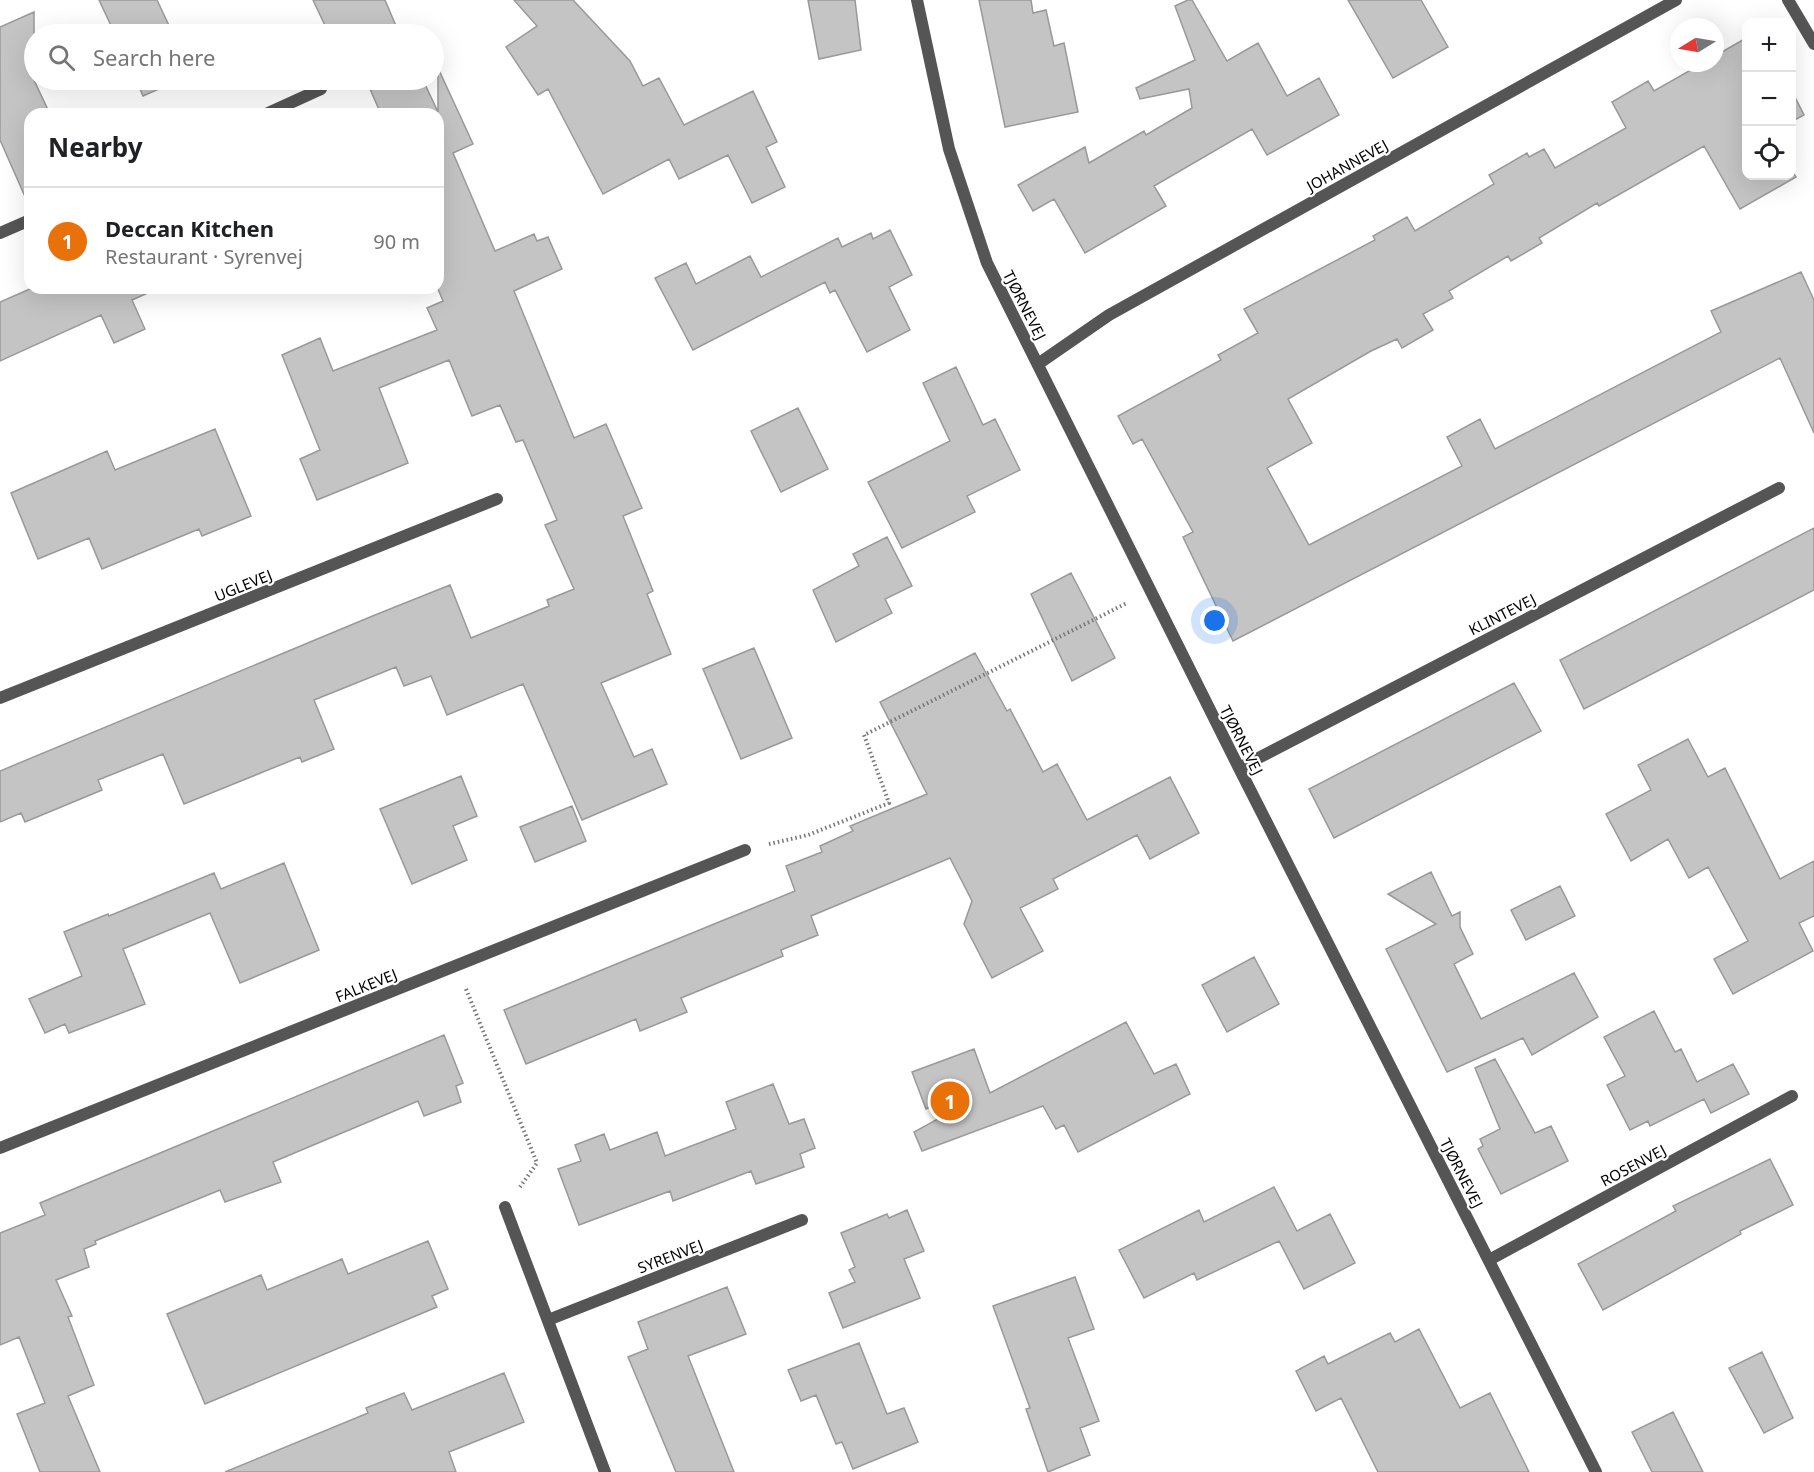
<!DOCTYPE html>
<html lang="en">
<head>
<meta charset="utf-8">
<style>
  :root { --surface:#fff; --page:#f2f2f2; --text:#202124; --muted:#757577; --line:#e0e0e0; --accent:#2563eb }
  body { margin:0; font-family:"Noto Sans",sans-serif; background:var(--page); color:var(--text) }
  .controls { position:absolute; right:18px; top:18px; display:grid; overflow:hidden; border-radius:12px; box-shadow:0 6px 24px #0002 }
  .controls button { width:54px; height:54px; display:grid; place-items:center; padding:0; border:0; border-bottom:2px solid var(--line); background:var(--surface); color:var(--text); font:30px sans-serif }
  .compass { position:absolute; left:1670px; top:18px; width:54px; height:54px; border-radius:50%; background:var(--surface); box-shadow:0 6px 24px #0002; rotate:259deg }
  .you { position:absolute; left:1215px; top:621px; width:21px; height:21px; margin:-15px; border:4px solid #fff; border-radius:50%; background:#1a73e8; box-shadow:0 0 0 9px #1a73e833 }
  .badge { display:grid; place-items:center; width:39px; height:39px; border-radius:50%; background:var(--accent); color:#fff; font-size:20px; font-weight:700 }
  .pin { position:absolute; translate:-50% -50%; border:3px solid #fff; box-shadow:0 2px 6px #0006 }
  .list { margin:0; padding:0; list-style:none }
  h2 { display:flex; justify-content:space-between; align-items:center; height:78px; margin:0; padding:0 24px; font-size:26px }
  h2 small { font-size:20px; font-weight:400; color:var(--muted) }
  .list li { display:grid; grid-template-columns:39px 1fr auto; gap:18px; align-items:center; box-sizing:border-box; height:108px; padding:0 24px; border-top:2px solid var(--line) }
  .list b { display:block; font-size:22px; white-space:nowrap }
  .list p { margin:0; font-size:20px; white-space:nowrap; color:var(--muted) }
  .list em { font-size:20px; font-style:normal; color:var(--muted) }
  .icon { flex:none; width:33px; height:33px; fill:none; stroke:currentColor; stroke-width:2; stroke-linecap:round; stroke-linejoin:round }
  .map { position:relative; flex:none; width:1814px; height:1472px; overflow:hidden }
  .search { position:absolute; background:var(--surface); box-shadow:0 6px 24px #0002; left:24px; top:24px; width:420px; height:66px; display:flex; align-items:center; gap:15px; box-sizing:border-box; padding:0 21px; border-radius:33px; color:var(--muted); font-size:22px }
  .panel { position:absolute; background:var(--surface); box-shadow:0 6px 24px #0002; left:24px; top:108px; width:420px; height:186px; border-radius:18px }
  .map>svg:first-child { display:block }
  .building { fill:#c4c4c4; stroke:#999; stroke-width:1.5 }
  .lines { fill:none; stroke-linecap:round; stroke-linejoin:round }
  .path { stroke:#777; stroke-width:4; stroke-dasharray:1.5 3; stroke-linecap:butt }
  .minor { stroke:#555; stroke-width:12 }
  .labels { text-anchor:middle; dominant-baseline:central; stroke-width:4.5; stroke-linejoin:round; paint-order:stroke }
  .street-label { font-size:15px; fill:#000; stroke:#fff }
</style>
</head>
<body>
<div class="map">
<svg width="1814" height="1472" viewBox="0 0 1814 1472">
  <rect width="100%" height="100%" fill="#fff"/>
  <path class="building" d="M99 0H157L173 34H115Z
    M313 0H385L399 33 403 34H329Z
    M514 0H573L630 61 643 86 659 78 684 125 753 91 777 142 766 147 785 187 752 203 728 155 679 179 669 159 603 194 548 89 538 95 506 47 537 26Z
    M808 0H855L861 50 819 59Z
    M979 0H1031L1033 13 1046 10 1054 46 1064 43 1078 112 1005 127Z
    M1188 0H1192L1227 61 1258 43 1287 96 1319 78 1339 115 1267 155 1252 129 1154 186 1166 206 1085 253 1054 199 1033 211 1018 185 1085 147 1089 163 1144 131 1146 135 1192 108 1189 89 1140 99 1136 88 1195 60 1175 6Z
    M1348 0H1421L1448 47 1393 78Z
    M34 12V80L50 114H30V208L0 140V27Z
    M1746 38V176H1791V169L1796 177 1740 209 1704 146 1599 206 1597 203 1539 238 1542 243 1511 261 1508 256 1449 291 1453 298 1423 314 1433 330 1402 348 1397 339 1371 351 1288 399 1312 443 1267 468 1309 545 1462 466 1447 437 1480 419 1495 449 1721 332 1711 311 1801 272 1814 300V433L1780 358 1233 641 1183 537 1193 532 1142 439 1133 444 1118 416 1221 360 1218 355 1258 333 1244 309 1375 240 1373 236 1407 217 1415 231 1494 184 1489 175 1527 153 1529 157 1544 149 1555 168 1626 128 1612 102 1648 81 1654 91 1703 63H1715V56Z
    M438 68 473 144 453 153 495 251 534 234 537 241 548 237 562 269 514 291 574 438 606 424 642 508 623 516 653 591 647 594 671 654 601 683 634 757 652 749 667 784 582 820 523 684 447 715 431 676 404 686 396 667 314 700 334 749 302 762 300 757 184 804 163 754 98 780 102 790 25 822 21 813 0 822V771L375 615 450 585 471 638 549 606 547 600 574 589 545 525 557 520 523 440 516 442 500 405 472 416 449 360 379 388 408 463 317 500 300 459 320 450 282 355 320 338 333 371 437 330 427 308 443 301 438 289V114H381L366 80H423L438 112Z
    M136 80H179L143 96Z
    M1791 89 1804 115 1791 122Z
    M890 230 912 275 889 287 910 330 867 352 835 290 830 293 825 282 693 350 655 278 686 263 696 284 750 256 761 277 838 238 842 247 871 233 873 239Z
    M32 288H159L132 300 145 329 114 343 101 315 0 361V302Z
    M956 367 983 425 995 419 1020 470 967 496 975 512 902 548 868 482 950 441 923 383Z
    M798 408 828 469 781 492 751 431Z
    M215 429 251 516 202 536 199 529 102 569 89 538 38 559 11 493 107 451 115 470Z
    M1814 528V590L1584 709 1560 660Z
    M887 537 912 586 885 599 892 613 836 642 813 590 859 566 853 554Z
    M1071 573 1115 658 1072 681 1031 594Z
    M754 648 792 738 741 759 703 669Z
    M975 653 1007 711 1010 709 1043 772 1057 764 1087 820 1170 777 1199 833 1150 859 1137 835 1053 879 1058 889 1020 908 1043 951 992 978 964 924 972 901 950 858 811 916 818 935 781 950 783 956 681 998 687 1012 640 1031 636 1019 526 1064 504 1010 795 891 786 866 822 852 820 846 853 831 850 826 927 794 880 702Z
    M1514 683 1541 731 1334 838 1309 789Z
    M1688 739 1708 777 1725 768 1780 879 1814 861V916L1799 923 1813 951 1733 994 1714 959 1748 941 1708 867 1689 878 1668 839 1631 861 1606 814 1651 790 1638 765Z
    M461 776 477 816 453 826 467 860 412 884 380 809Z
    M572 806 586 841 535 862 520 827Z
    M284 863 319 950 240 983 210 913 123 949 145 1004 69 1033 65 1024 45 1033 29 999 82 976 64 932 108 914 109 916 214 873 221 889Z
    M1431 872 1452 916 1460 912V927L1473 954 1454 964 1481 1019 1574 973 1598 1017 1532 1055 1523 1038 1447 1072 1386 949 1436 924 1388 894Z
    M1560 886 1575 916 1526 940 1511 910Z
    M1254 957 1279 1004 1227 1032 1202 985Z
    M1654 1011 1675 1052 1681 1049 1697 1082 1733 1064 1749 1094 1711 1113 1704 1099 1650 1126 1648 1121 1630 1130 1607 1085 1625 1076 1604 1037Z
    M1126 1022 1154 1074 1176 1064 1190 1094 1078 1152 1064 1125 1056 1129 1043 1106 922 1151 914 1132 938 1119 933 1106 926 1109 912 1072 974 1049 990 1093Z
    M444 1035 463 1083 456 1086 461 1102 424 1116 418 1101 273 1162 281 1182 225 1202 220 1190 95 1241 96 1244 84 1249 89 1267 56 1280 72 1316 68 1317 94 1385 68 1396 100 1472H40L17 1414 45 1403 19 1337 0 1345V1233L45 1215 40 1203Z
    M1495 1059 1535 1133 1551 1126 1568 1161 1501 1194 1478 1149 1483 1146 1480 1139 1500 1129 1475 1068Z
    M773 1084 789 1124 804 1119 815 1148 800 1154 804 1167 756 1184 751 1171 673 1201 670 1191 579 1225 558 1169 581 1161 575 1145 604 1134 610 1150 657 1132 665 1156 736 1129 726 1102Z
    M1770 1159 1793 1205 1740 1231 1741 1234 1603 1310 1578 1264 1676 1211 1673 1206Z
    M1274 1187 1297 1231 1330 1214 1355 1263 1304 1289 1279 1241 1197 1280 1194 1273 1144 1298 1119 1250 1199 1210 1204 1222Z
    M907 1210 924 1251 904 1259 920 1298 843 1328 829 1293 855 1282 849 1270 855 1267 841 1233 887 1214 889 1218Z
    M428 1241 448 1289 432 1296 437 1307 205 1404 167 1314 261 1275 267 1290 342 1259 348 1274Z
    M1075 1277 1094 1329 1068 1338 1099 1421 1080 1428 1090 1455 1048 1472 1026 1409 1030 1408 993 1306Z
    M727 1287 746 1334 688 1356 734 1472H676L628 1357 648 1349 638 1322Z
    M1419 1329 1460 1408 1490 1393 1529 1472H1378L1341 1398 1316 1411 1296 1371 1324 1356 1328 1364 1390 1333 1395 1342Z
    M859 1343 887 1414 904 1408 918 1442 853 1469 842 1442 836 1444 816 1395 801 1401 788 1370Z
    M1762 1352 1793 1418 1764 1433 1729 1368Z
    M504 1373 524 1422 449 1452 456 1472H225L368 1413 366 1408 404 1393 412 1410Z
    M1673 1412 1703 1472H1652L1632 1432Z"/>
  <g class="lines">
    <path class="path" d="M769 844 808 835 889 803 864 735 1127 603
      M466 989 537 1163 520 1187"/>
    <path class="minor" d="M917 0 949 149 987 263 1239 768 1596 1472
      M1788 0 1814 44
      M266 114 321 89
      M0 233 30 220
      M1038 364 1109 315 1676 0
      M0 698 497 499
      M1239 768 1779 488
      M0 1148 745 850
      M505 1207 605 1472
      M1489 1260 1792 1096
      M548 1320 802 1220"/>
  </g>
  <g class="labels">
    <g class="street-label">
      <text transform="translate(1347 165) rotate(-29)">JOHANNEVEJ</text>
      <text transform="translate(1025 305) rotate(63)">TJØRNEVEJ</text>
      <text transform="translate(243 585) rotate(-22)">UGLEVEJ</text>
      <text transform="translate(1502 614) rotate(-27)">KLINTEVEJ</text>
      <text transform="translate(1242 740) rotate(63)">TJØRNEVEJ</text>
      <text transform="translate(366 985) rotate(-22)">FALKEVEJ</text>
      <text transform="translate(1633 1165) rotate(-28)">ROSENVEJ</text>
      <text transform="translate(1462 1173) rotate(63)">TJØRNEVEJ</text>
      <text transform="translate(670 1256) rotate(-21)">SYRENVEJ</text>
    </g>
  </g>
</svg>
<div class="controls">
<button>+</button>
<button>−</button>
<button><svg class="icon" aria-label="locate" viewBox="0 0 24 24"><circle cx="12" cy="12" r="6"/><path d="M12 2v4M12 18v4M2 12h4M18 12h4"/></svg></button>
</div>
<svg class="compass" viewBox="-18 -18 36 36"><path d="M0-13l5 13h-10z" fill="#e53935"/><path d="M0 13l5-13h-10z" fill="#757577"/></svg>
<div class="you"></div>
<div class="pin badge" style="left:950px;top:1101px;background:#e8710a">1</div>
<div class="search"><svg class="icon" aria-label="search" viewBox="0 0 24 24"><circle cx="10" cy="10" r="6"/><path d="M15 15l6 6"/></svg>Search here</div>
<section class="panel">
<h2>Nearby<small></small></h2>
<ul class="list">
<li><span class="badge" style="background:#e8710a">1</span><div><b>Deccan Kitchen</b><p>Restaurant · Syrenvej</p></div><em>90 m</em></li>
</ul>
</section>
</div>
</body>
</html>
